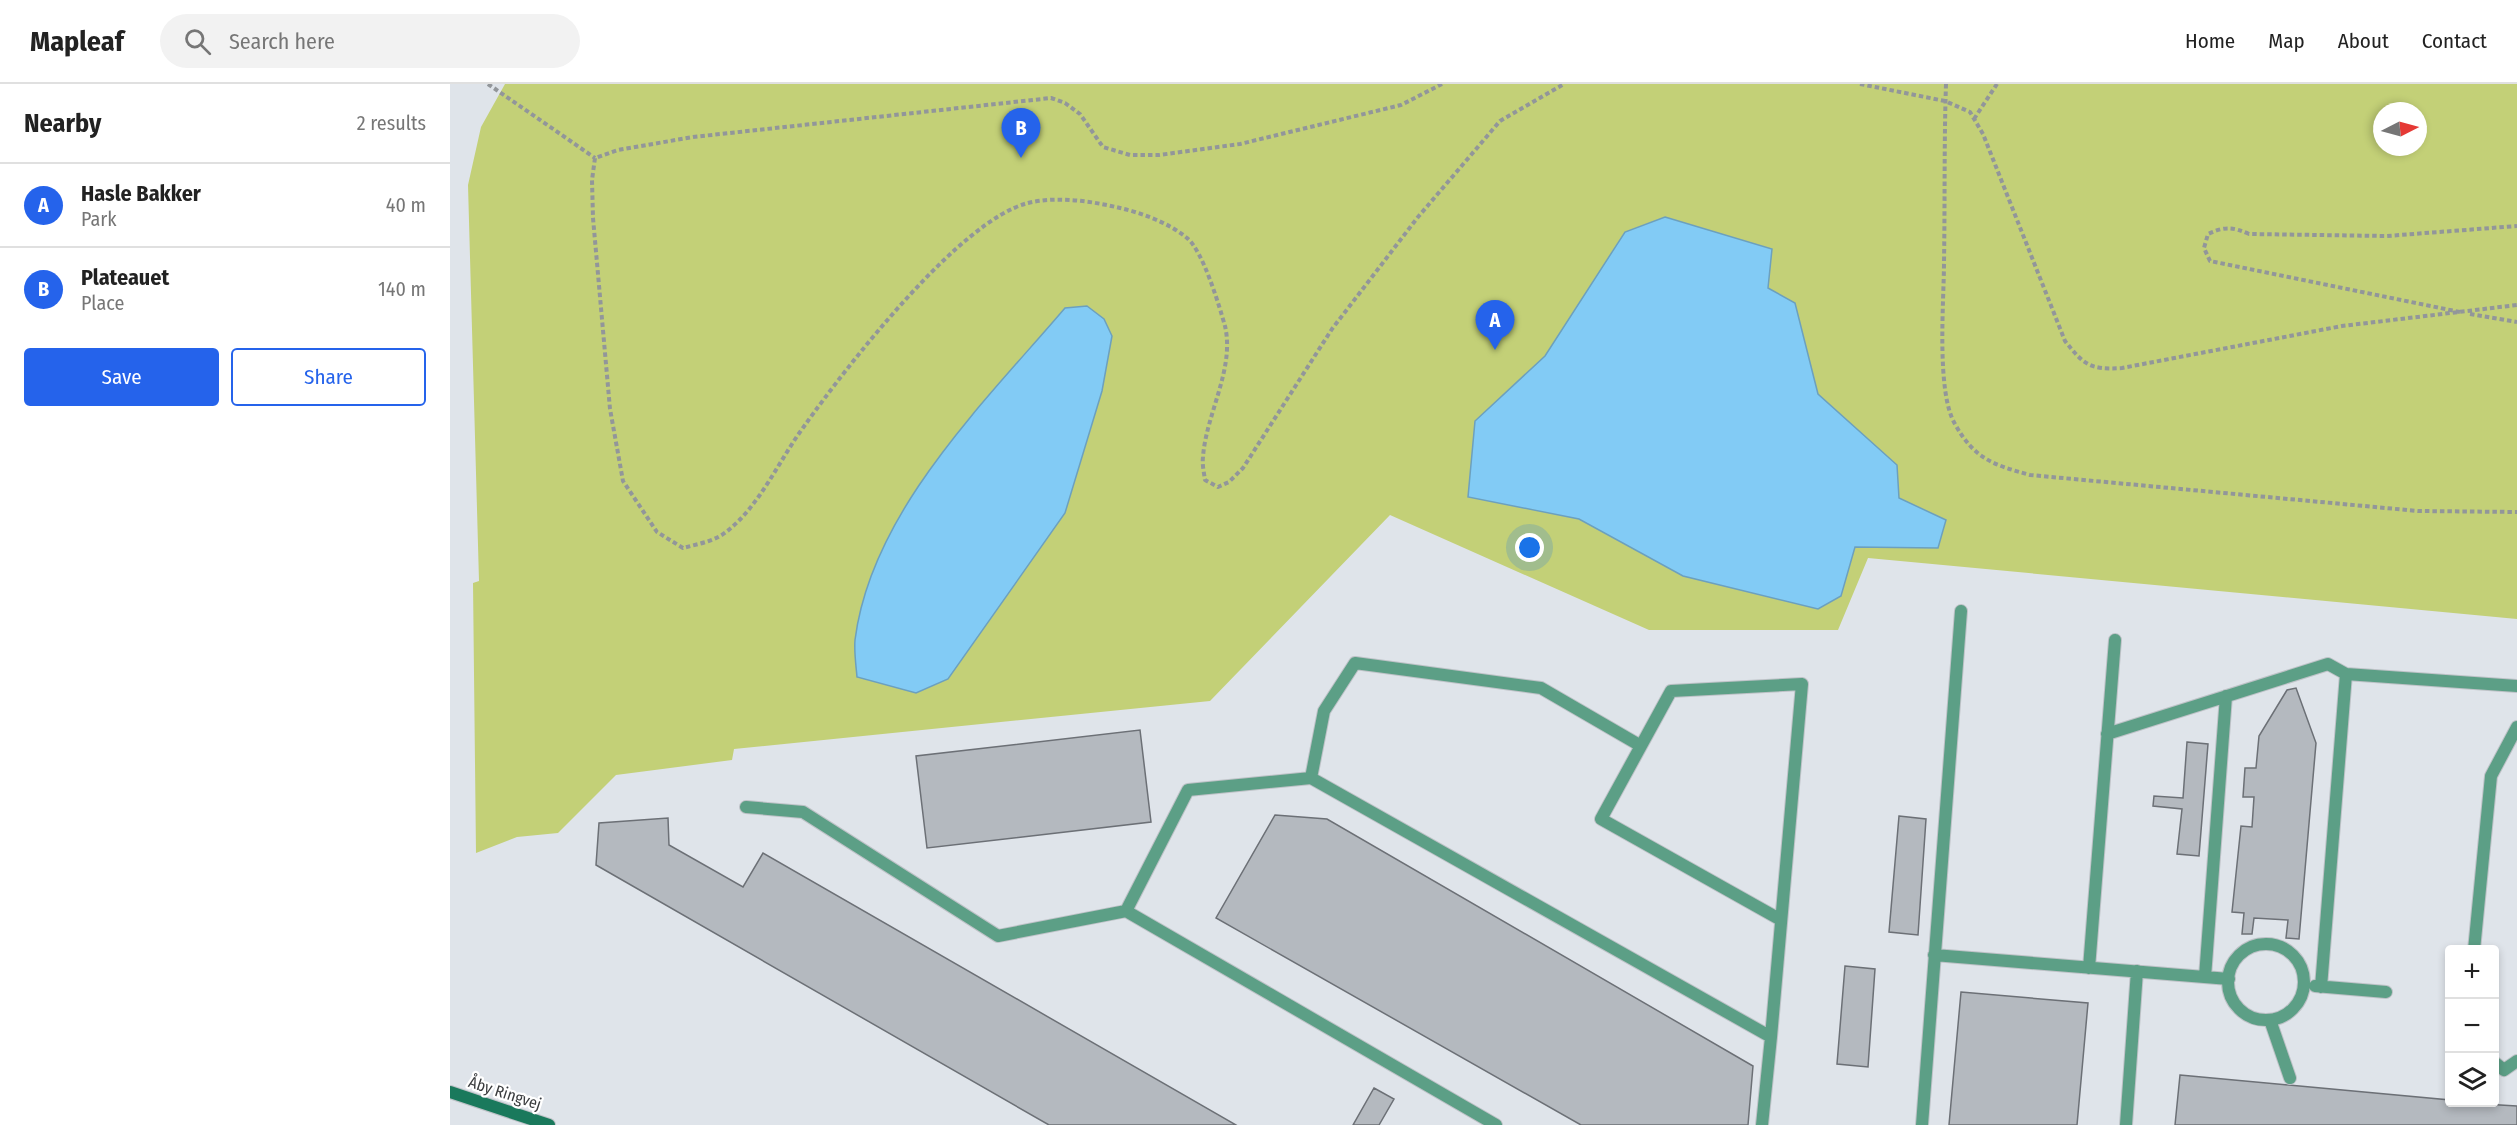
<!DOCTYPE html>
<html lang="en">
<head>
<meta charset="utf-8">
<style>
  :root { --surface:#fff; --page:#f2f2f2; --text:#222; --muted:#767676; --line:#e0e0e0; --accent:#2563eb }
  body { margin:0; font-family:"Fira Sans Condensed",sans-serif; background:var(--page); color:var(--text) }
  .controls { position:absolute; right:18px; bottom:18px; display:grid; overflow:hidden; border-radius:6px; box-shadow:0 3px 9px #0003 }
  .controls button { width:54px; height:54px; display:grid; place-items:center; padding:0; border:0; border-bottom:2px solid var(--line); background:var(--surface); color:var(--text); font:30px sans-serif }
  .compass { position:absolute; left:1923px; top:18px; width:54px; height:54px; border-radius:50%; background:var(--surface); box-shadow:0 3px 9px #0003; rotate:84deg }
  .you { position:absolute; left:1080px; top:464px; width:21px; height:21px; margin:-15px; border:4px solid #fff; border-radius:50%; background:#1a73e8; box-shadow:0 0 0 9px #1a73e833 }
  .badge { display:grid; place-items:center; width:39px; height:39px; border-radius:50%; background:var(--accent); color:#fff; font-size:20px; font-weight:700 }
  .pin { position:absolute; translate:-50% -50px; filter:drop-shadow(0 2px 3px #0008) }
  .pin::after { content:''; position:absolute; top:32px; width:21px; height:18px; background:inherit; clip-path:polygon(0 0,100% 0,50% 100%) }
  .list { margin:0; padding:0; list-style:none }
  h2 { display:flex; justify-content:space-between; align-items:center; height:78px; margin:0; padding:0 24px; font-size:26px }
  h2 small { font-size:20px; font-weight:400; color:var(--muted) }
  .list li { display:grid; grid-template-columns:39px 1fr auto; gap:18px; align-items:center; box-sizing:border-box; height:84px; padding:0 24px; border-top:2px solid var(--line) }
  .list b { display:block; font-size:22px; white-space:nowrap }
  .list p { margin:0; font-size:20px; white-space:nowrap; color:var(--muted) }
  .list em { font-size:20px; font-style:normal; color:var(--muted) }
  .actions { display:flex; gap:12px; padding:18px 24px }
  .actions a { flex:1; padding:14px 0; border:2px solid var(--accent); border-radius:6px; text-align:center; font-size:21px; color:var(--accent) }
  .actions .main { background:var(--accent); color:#fff }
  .icon { flex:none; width:33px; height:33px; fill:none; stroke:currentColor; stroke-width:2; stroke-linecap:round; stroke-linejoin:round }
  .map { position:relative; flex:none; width:2067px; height:1041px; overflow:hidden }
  header { display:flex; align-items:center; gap:36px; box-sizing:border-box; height:84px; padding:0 30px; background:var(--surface); border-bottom:2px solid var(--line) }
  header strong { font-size:28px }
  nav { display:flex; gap:33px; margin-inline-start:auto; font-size:21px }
  .search { width:420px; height:54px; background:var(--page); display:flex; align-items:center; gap:15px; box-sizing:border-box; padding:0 21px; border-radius:33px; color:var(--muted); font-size:22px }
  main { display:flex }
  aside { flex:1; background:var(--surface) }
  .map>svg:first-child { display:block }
  .green { fill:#c3d077; fill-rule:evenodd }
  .water { fill:#82cbf5; stroke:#6ca0be; stroke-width:1.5 }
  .building { fill:#b4b9bf; stroke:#6c7076; stroke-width:1.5 }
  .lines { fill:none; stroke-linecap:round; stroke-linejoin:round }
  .lane-casing { stroke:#bec2c7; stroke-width:14 }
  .secondary-casing { stroke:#bec2c7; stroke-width:14 }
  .path { stroke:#92969a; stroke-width:4; stroke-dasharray:4.5 3; stroke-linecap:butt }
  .lane { stroke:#5c9f86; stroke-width:12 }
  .secondary { stroke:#1a795c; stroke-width:12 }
  .labels { text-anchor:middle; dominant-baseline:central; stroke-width:4.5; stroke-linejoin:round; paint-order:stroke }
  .street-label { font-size:16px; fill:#393b3d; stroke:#fff }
</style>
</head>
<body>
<header>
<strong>Mapleaf</strong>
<div class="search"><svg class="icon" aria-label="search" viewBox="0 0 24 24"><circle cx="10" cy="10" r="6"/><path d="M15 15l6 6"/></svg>Search here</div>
<nav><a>Home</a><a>Map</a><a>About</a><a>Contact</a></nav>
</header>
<main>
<aside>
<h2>Nearby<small>2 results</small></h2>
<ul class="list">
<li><span class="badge">A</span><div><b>Hasle Bakker</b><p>Park</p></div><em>40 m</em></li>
<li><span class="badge">B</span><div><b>Plateauet</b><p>Place</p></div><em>140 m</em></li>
</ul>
<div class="actions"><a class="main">Save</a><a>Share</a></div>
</aside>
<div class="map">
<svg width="2067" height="1041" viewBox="0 0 2067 1041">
  <rect width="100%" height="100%" fill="#dfe4ea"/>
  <path class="green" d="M55 0H2067V535L1418 474 1388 546H1199L940 431 760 617 284 665 282 676 166 691 108 749 67 753 26 769 23 499 29 497 18 101 31 43ZM1932 27H1968V63H1932Z"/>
  <path class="water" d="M1215 133 1322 165 1318 204 1345 219 1368 310 1447 381 1449 414 1496 436 1488 464 1405 463 1391 512 1368 525 1233 492 1129 435 1018 413 1025 337 1095 272 1175 148Z
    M637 222 654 235 662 252 652 307 615 429 498 595 466 609 407 593C406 581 404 568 405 556 421 428 534 319 615 224Z"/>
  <path class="building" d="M1846 604 1866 659 1849 855 1836 854 1838 836 1804 834 1802 850H1792L1794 829 1782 828 1791 742 1802 743 1804 713H1793L1795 684H1806L1809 652 1837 606Z
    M690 646 701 738 477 764 466 672Z
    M1737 658 1758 660 1749 772 1727 770 1732 725 1703 722 1704 712 1733 714Z
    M825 731 877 735 1303 982 1298 1041H1131L766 834Z
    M1449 732 1476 735 1468 851 1439 848Z
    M218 734 219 761 293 803 313 769 786 1041H599L146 781 149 739Z
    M1395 882 1425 885 1418 983 1387 980Z
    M1511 908 1638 919 1627 1041H1499Z
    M1730 991 2000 1016V1018L2067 1022V1041H1725Z
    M924 1004 944 1015 929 1041H903Z"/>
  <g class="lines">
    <g class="lane-casing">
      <path id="lane" d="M1657 650 1878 580 1896 590 2067 602
        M861 694 874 627 905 579 1091 604 1191 662
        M296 723 353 728 548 852 676 827
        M1778 898a38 38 0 1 1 76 0a38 38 0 1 1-76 0Z
        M2024 866 2041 692 2067 643
        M1484 871 1779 895
        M1639 884 1665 556
        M1755 893 1776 612
        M1865 902 1936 908
        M1871 903 1896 590
        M1820 936 1840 994
        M1321 953 1352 600 1221 607 1151 735 1331 836
        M2044 978 2054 986 2067 977
        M1046 1041 676 827 738 706 861 694 1321 953 1312 1041
        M1472 1041 1511 527
        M1676 1041 1687 887"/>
    </g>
    <g class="secondary-casing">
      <path id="secondary" d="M0 1008 99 1041"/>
    </g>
    <path class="path" d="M38 0 145 74
      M992 0 951 21 790 60 709 71H680L653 63 630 30 615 19 601 14 243 53 168 66 145 74 142 96 143 134 160 325 173 397 207 448 233 464C247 460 263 458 276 448 310 422 329 376 355 341 397 282 510 136 578 119 607 112 641 117 670 124 692 129 719 139 737 154 753 167 769 221 775 242 785 285 756 330 753 373 752 380 754 389 755 396L768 403 779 398 793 384 882 245 968 133 1050 37 1114 0
      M1410 0 1495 17 1520 28 1533 50 1615 257C1634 281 1640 286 1672 284L1892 242 2067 221
      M1496 0C1494 59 1495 118 1494 178 1494 217 1486 308 1505 340 1524 375 1544 381 1580 391L1968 427 2067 428
      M1524 35 1547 0
      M2010 228 1760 177 1754 164 1758 150C1775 142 1783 143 1799 150L1937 152 2067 142
      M2020 230 2067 238"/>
    <use href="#lane" class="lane"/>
    <use href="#secondary" class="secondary"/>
  </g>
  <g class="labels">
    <g class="street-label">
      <text transform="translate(55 1009) rotate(18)">Åby Ringvej</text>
    </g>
  </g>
</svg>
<div class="controls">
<button>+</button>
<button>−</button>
<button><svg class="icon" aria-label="layers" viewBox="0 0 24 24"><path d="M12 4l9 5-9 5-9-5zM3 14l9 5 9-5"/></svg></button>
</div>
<svg class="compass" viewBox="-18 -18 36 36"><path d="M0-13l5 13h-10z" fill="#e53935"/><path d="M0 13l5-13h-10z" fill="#767676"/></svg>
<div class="you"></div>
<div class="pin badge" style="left:1045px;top:266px">A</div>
<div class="pin badge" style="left:571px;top:74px">B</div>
</div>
</main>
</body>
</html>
